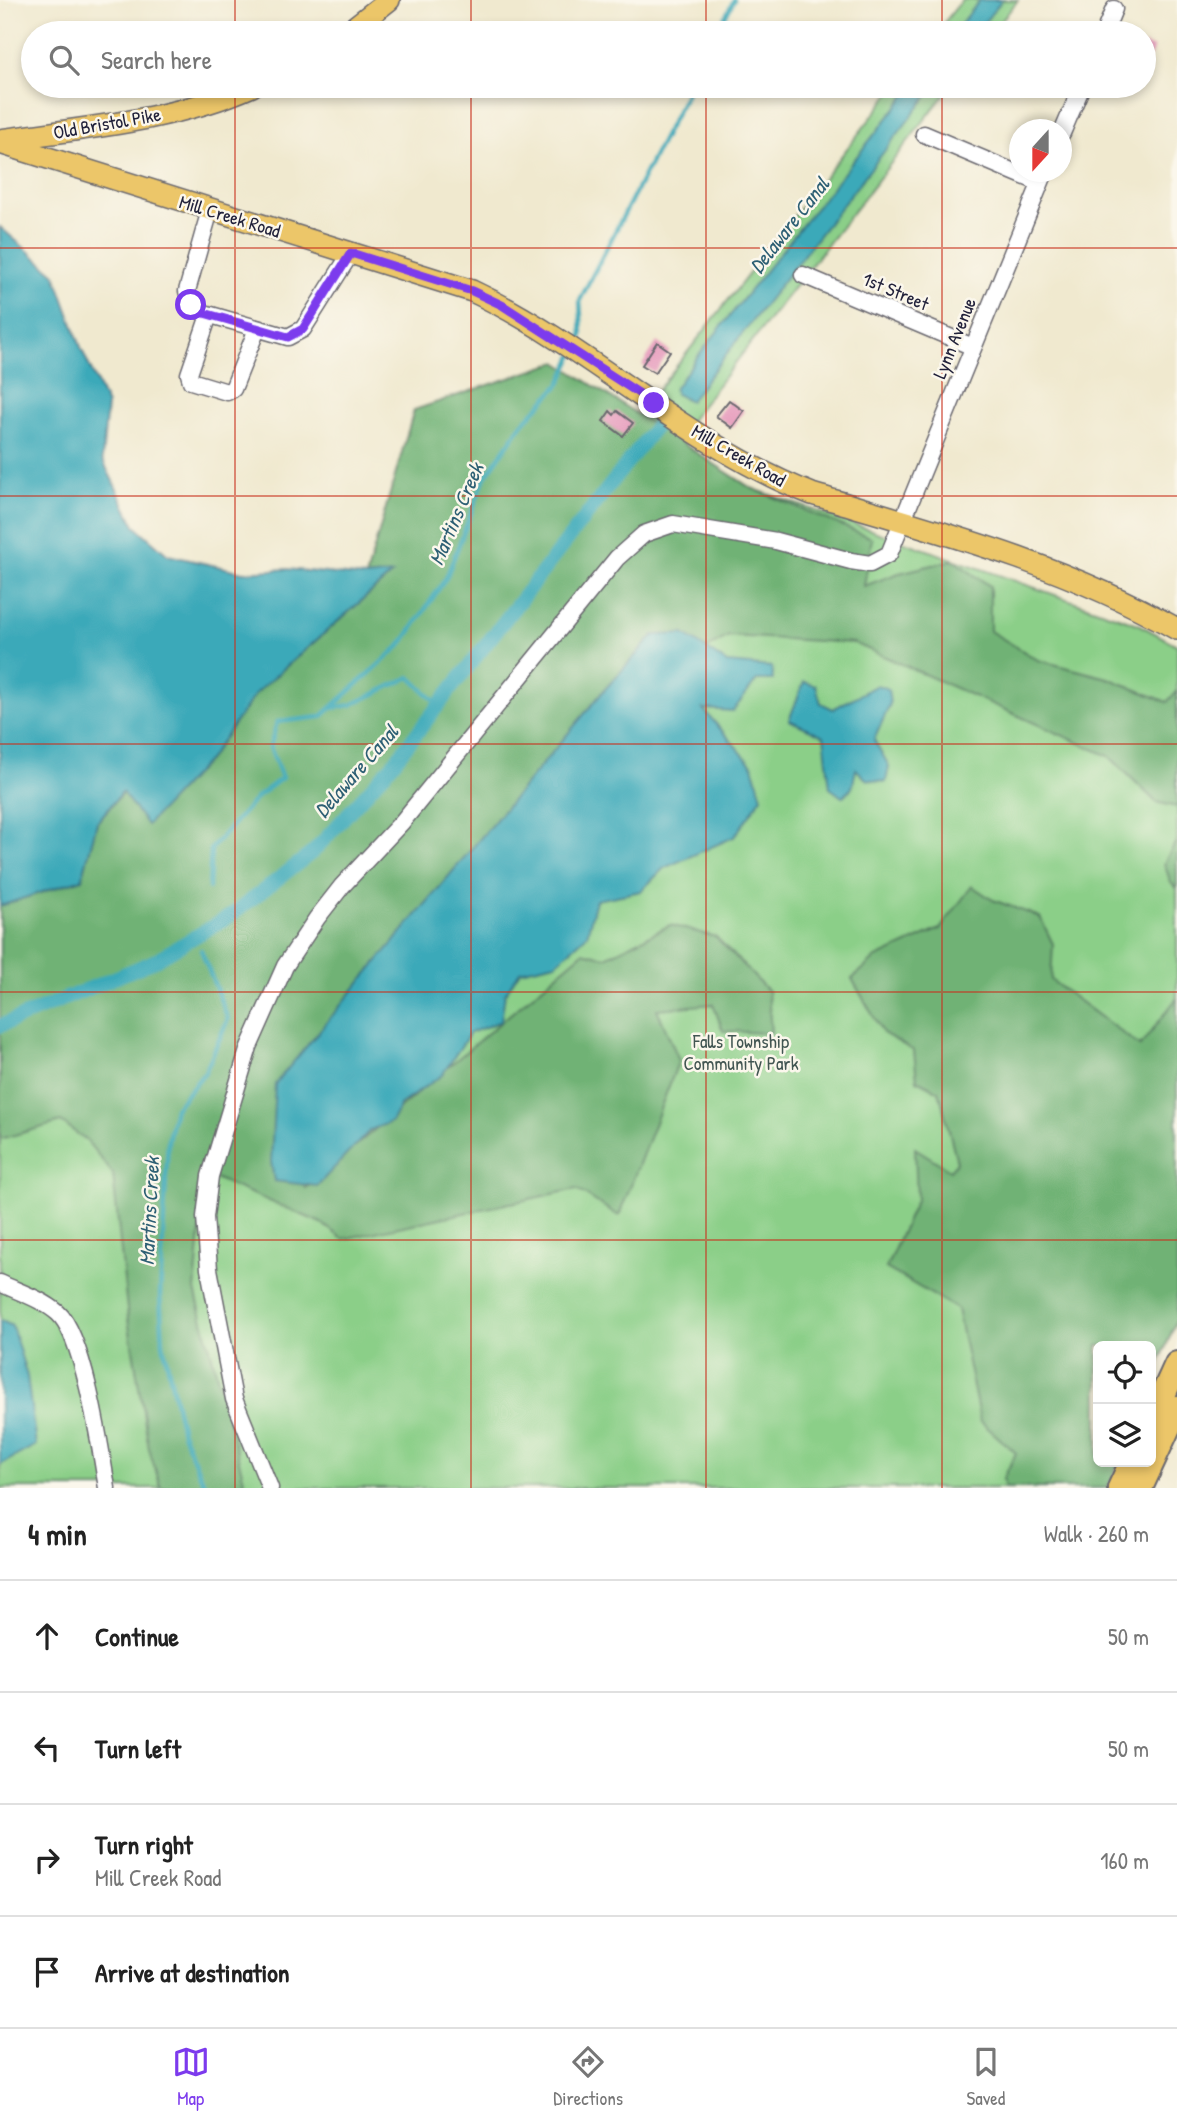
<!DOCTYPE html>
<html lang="en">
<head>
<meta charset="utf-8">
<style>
  :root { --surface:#fff; --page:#f2f2f2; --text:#222; --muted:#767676; --line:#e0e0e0; --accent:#7c3aed }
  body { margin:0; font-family:"Patrick Hand",sans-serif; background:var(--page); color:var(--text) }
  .controls { position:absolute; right:21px; bottom:21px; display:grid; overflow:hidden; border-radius:10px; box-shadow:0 4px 10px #0003 }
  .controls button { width:63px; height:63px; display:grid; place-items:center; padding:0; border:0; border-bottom:2px solid var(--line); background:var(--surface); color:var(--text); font:35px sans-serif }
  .compass { position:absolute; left:1009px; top:119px; width:63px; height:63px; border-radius:50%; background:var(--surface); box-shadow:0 4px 10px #0003; rotate:201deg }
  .stop { position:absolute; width:21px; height:21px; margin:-16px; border:5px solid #7c3aed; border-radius:50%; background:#fff }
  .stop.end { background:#7c3aed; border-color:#fff; box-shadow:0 2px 7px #0008 }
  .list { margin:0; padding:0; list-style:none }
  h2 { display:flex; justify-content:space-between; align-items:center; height:91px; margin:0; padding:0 28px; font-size:30px }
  h2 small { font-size:23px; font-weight:400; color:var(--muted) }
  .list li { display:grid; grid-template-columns:46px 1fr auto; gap:21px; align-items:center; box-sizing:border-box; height:112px; padding:0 28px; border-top:2px solid var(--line) }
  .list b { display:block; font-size:26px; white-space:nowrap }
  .list p { margin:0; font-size:23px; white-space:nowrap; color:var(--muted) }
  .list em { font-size:23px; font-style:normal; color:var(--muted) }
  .icon { flex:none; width:38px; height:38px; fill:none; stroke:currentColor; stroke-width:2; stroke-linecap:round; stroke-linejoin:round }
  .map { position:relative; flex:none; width:1177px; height:1488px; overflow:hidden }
  .search { position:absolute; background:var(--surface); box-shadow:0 4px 10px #0003; left:21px; right:21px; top:21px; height:77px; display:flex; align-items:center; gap:18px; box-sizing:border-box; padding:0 24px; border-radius:38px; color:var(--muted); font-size:26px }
  .sheet { height:539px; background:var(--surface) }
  nav { display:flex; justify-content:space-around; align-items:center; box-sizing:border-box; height:98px; border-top:2px solid var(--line); background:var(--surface); font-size:19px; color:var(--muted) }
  nav a { display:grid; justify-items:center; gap:4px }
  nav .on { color:var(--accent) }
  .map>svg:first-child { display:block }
  .green { fill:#8bcf88; stroke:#567862; stroke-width:2 }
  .forest { fill:#70b274; stroke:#496a58; stroke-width:2 }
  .water { fill:#3aa9b9; stroke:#2e667a; stroke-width:2 }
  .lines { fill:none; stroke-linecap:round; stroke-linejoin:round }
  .stream { stroke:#3aa9b9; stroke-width:4.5 }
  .canal { stroke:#3aa9b9; stroke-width:14 }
  .building { fill:#e492b8 }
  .minor-casing { stroke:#6a686f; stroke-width:19 }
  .major-casing { stroke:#6a686f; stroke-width:24 }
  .highway-casing { stroke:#6a686f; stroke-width:28 }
  .minor { stroke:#fff; stroke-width:16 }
  .major { stroke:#ecc669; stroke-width:21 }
  .highway { stroke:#ecc669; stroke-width:24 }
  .route { stroke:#7c3aed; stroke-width:9 }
  .grid { fill:none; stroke:#c8321e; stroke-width:2; stroke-opacity:0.55 }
  .labels { text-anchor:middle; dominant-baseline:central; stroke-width:5; stroke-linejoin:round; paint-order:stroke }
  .street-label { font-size:19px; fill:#22223b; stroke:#fbf7ec }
  .park-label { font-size:19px; fill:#425652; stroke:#fbf7ec }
  .water-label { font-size:21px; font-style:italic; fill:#2d5f74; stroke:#fbf7ec }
</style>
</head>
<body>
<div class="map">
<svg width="1177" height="1488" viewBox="0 0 1177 1488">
  <rect width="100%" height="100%" fill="#fbf7ec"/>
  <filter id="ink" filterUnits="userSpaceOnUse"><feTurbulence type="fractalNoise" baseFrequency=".0143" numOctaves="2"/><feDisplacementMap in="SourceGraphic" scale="14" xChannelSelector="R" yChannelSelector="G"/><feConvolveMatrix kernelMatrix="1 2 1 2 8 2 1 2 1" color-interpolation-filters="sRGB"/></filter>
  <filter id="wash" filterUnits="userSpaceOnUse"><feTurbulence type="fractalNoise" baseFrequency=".00686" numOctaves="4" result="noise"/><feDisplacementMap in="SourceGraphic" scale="28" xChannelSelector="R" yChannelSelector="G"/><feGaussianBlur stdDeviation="1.57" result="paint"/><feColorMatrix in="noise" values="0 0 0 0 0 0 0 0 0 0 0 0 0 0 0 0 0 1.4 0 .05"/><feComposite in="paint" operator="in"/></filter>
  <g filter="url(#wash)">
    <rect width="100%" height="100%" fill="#f0e9cf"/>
    <path class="green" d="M962 0H1018L992 33H936Z
      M896 86H951L676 439 751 488 1138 624 1177 645V1319L1151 1383V1346H1098V1462L1108 1488H0V1003L520 566Z"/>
    <path class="forest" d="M557 362 751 488 872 538 864 586 899 573 953 560 990 586V631L1038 660 1108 678 1167 702 1177 691V807L1156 802 1109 756 854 643 729 636 656 677 285 1129 306 1188 583 952 606 957 670 925 716 937 768 991 771 1033 723 1031 713 1004 657 1009 679 1060 619 1216 576 1189 343 1239 321 1223 205 1174 195 1290 246 1488H161L149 1449 128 1319 113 1174 86 1140 61 1122 0 1139V906L82 879 97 822 123 792 147 824 209 759 257 692 391 575 366 577 414 410Z
      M1177 840V888L1171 883 1164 863Z
      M972 886 993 900 1040 917 1053 944 1051 980 1140 1046 1177 998V1319L1151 1383V1346H1098V1462H1119L1108 1488H1005L1003 1479 1016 1453 980 1421 957 1309 886 1268 917 1198 915 1148 950 1170 957 1162 939 1091 917 1080 914 1051 883 1033 852 979 874 959 940 929Z"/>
    <path class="water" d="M980 0H1002L976 33H954Z
      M913 86H935L690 401 676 394 674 389 701 352Z
      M0 227 55 274 82 350 107 405 102 459 135 526 168 555 243 572 287 569 366 577 392 574 257 692 209 759 147 825 122 792 97 822 82 879 0 906Z
      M684 634 727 663 772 667 773 680H757L733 711 703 709 753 766 762 797 734 837 664 868 641 891 596 900 587 935 556 963 520 971 505 994 501 1021 470 1033 442 1075 401 1104 391 1122 370 1130 317 1186 274 1181 271 1162 275 1084 606 688 654 635Z
      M804 682 816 686 821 703 833 709 877 685 888 689 890 704 874 740 889 766 886 782 866 779 856 769 852 788 842 797 830 788 824 736 789 720Z
      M0 1320 12 1326 27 1376 36 1445 0 1465Z"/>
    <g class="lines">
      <path class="stream" d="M717 33 734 0
        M578 344 582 335 580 300 690 86
        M332 708 351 705 410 677 439 705
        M209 888 211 849 258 796 282 778 270 747 277 722 321 717 402 644 446 578 485 477 523 423 560 384 573 356
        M201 950 228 1019 205 1072 175 1108 168 1140 160 1295 163 1343 182 1433 206 1488"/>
      <path class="canal" d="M0 1026 152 962 230 916 313 852 392 765 656 426"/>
    </g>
    <g id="blocks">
      <path class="building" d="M1144 44 1154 48 1144 70Z
        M657 342 670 351 655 373 642 365Z
        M729 400 744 411 732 428 716 416Z
        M610 411 614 415 617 411 633 423 623 436 603 421Z"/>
    </g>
  </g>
  <g filter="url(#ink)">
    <use href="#blocks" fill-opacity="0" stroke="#6a686f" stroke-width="2"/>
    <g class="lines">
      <g class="minor-casing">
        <path id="minor" d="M1104 33 1114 9
          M1062 133 1082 86
          M924 134 1040 183
          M210 210 187 291 191 305 204 313 288 337 303 329 351 253
          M803 275 973 347
          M209 315 189 374 191 381 227 392 233 389 257 329
          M0 1283C19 1292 42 1299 58 1313 84 1336 101 1451 107 1488
          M270 1488 234 1399 209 1269 205 1217 210 1176 249 1047 285 966 317 918 342 886 402 822 617 558 644 534 673 524 776 541 851 561 870 564 889 554 1045 172"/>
      </g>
      <g class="major-casing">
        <path id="major" d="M347 33 389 0
          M0 140C84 128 174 121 252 86
          M0 143 472 291C591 347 688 446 812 494 940 532 1060 563 1177 629"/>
      </g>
      <g class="highway-casing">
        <path id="highway" d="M1151 1421 1177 1364
          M1120 1488 1132 1462
          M1140 1488 1177 1408"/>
      </g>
      <use href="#minor" class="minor"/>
      <use href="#major" class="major"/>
      <use href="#highway" class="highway"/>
    </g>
  </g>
  <g class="lines" filter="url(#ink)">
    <path class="route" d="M191 305 204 313 288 337 303 329 351 253 472 291 502 305 654 403"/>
  </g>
  <path class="grid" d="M235 0V33M471 0V33M706 0V33M942 0V33M235 86V1488M471 86V1488M706 86V1488M942 86V1488M0 248H1177M0 496H1177M0 744H1177M0 992H1177M0 1240H1177"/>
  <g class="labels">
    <g class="street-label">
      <text transform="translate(107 123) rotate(-10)">Old Bristol Pike</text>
      <text transform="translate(230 216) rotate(17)">Mill Creek Road</text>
      <text transform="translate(896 291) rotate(23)">1st Street</text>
      <text transform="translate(954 338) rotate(-68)">Lynn Avenue</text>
      <text transform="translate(739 455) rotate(30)">Mill Creek Road</text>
    </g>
    <g class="park-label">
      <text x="741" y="1041">Falls Township<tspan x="741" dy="22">Community Park</tspan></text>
    </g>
    <g class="water-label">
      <text transform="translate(789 225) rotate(-52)">Delaware Canal</text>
      <text transform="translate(456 514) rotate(-67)">Martins Creek</text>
      <text transform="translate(356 771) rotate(-49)">Delaware Canal</text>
      <text transform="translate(149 1211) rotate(-87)">Martins Creek</text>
    </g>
  </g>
</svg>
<div class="controls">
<button><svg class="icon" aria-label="locate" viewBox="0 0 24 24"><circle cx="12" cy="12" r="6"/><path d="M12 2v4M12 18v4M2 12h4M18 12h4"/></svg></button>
<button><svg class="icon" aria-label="layers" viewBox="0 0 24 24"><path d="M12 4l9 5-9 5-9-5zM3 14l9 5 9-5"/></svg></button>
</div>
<svg class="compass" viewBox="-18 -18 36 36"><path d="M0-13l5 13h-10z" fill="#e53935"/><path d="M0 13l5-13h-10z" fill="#767676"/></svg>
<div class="stop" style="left:191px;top:305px"></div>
<div class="stop end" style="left:654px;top:403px"></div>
<div class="search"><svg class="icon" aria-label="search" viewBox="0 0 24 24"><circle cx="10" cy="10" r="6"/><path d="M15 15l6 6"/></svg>Search here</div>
</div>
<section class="sheet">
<h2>4 min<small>Walk · 260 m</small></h2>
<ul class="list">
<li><svg class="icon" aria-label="ahead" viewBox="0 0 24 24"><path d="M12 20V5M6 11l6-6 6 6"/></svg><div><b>Continue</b></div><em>50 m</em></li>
<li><svg class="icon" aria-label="left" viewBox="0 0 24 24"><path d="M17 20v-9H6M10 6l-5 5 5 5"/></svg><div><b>Turn left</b></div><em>50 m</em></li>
<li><svg class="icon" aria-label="right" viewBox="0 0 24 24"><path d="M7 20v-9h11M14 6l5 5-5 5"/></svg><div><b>Turn right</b><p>Mill Creek Road</p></div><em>160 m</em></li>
<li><svg class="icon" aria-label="arrive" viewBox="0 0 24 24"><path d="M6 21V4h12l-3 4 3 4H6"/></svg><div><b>Arrive at destination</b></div></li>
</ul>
</section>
<nav>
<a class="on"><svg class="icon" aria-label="map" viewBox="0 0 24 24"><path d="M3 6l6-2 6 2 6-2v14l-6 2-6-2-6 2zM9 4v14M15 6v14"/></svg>Map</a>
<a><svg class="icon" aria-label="directions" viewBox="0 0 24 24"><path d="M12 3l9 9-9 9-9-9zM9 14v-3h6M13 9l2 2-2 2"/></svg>Directions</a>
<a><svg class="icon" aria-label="saved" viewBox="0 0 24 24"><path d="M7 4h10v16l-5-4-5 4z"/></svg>Saved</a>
</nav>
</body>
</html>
